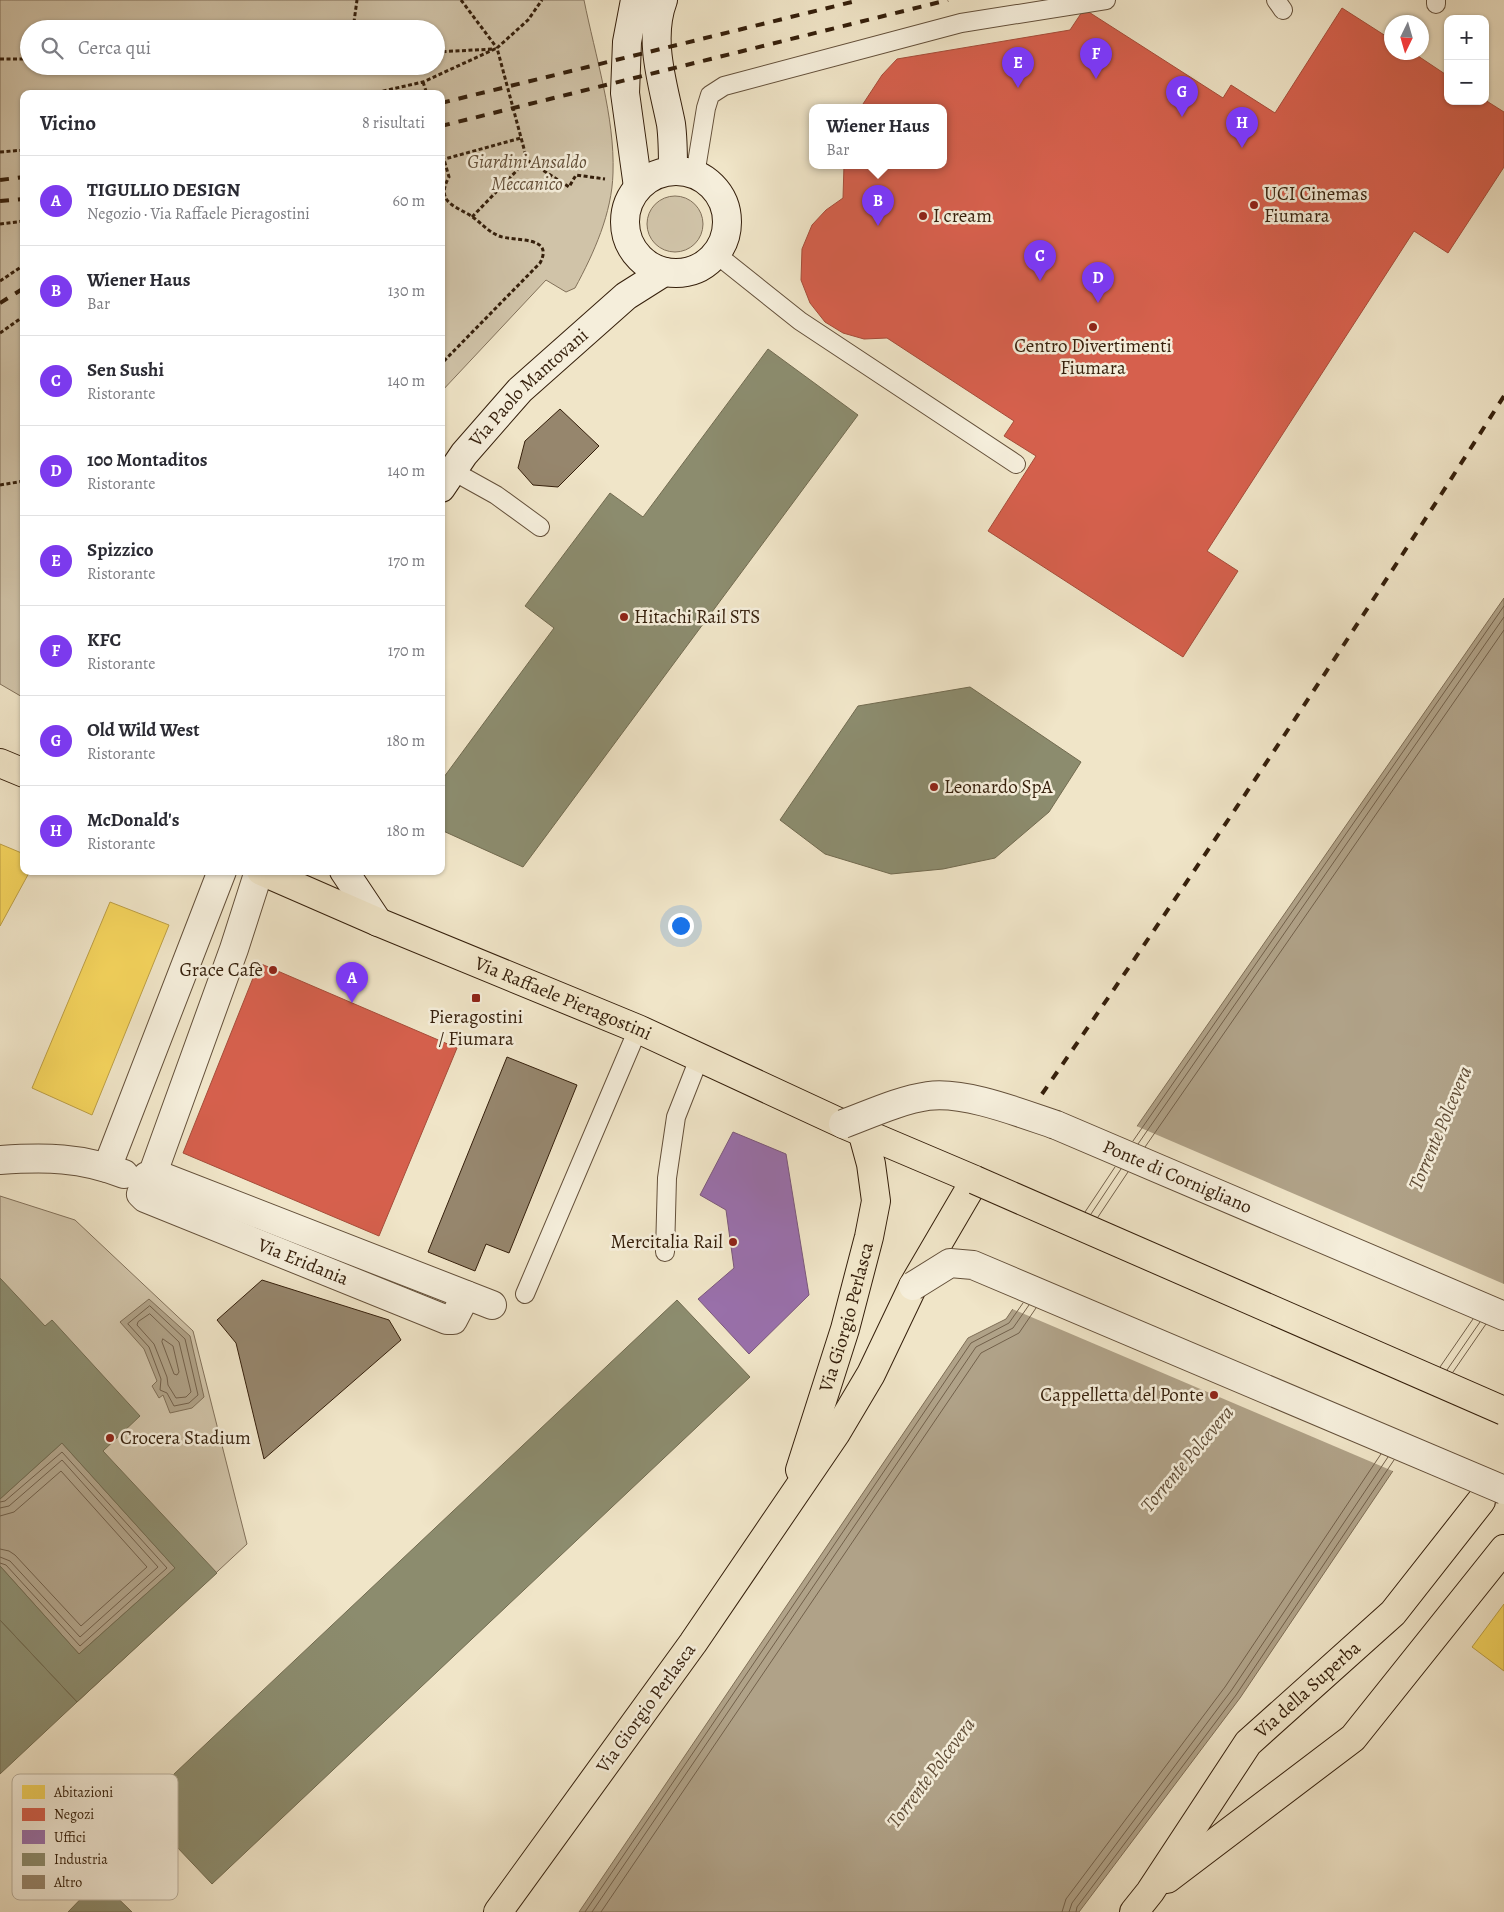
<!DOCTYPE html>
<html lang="it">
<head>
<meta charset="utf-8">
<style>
  :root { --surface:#fff; --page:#f7f7f7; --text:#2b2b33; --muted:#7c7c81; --line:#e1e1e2; --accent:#7c3aed }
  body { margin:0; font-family:Alegreya,serif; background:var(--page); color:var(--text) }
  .controls { position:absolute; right:15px; top:15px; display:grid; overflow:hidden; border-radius:10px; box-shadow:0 1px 4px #0004 }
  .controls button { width:45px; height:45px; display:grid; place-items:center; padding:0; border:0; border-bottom:1px solid var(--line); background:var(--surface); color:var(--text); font:25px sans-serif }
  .compass { position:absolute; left:1384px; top:15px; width:45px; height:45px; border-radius:50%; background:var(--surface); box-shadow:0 1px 4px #0004; rotate:185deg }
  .you { position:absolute; left:680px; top:925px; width:18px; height:18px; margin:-12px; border:4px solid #fff; border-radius:50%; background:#1a73e8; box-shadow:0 0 0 8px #1a73e833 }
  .badge { display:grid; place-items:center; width:32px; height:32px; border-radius:50%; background:var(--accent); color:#fff; font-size:16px; font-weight:700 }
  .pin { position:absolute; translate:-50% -41px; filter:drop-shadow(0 1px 2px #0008) }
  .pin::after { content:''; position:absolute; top:26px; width:18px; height:15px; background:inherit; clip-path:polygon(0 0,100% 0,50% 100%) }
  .popup { position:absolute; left:809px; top:104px; width:138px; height:65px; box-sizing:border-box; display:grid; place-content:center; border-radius:10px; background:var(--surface); filter:drop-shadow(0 1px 4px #0005); font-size:16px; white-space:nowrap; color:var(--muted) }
  .popup b { font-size:19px; color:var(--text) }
  .popup::after { content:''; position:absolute; left:50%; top:100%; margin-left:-10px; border:10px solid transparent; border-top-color:var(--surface) }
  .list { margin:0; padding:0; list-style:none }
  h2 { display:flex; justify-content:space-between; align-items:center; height:65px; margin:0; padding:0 20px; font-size:21px }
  h2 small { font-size:16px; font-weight:400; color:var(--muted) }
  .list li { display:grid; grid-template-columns:32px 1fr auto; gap:15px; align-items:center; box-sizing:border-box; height:90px; padding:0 20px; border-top:1px solid var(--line) }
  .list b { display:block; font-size:19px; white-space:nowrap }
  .list p { margin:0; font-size:16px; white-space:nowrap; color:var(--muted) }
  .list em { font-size:16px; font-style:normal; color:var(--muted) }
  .icon { flex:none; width:28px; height:28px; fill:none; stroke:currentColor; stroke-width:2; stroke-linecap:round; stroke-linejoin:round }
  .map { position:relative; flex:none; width:1504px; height:1912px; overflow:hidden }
  .search { position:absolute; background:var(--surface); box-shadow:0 1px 4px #0004; left:20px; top:20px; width:425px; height:55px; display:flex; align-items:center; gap:12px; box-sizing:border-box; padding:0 18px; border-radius:28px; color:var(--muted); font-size:19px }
  .panel { position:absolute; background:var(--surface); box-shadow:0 1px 4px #0004; left:20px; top:90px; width:425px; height:785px; border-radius:10px }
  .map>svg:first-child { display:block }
  .green { fill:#d0c3a8; stroke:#82715a; fill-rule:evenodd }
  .water { fill:#b0a288; stroke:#7f6e56 }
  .pier { fill:#f0e5c8 }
  .homes { fill:#f6d55c; stroke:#bc9e44 }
  .shops { fill:#d6604d; stroke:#a64c39 }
  .offices { fill:#9970ab; stroke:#7b587b }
  .industry { fill:#8c8c6e; stroke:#726b50 }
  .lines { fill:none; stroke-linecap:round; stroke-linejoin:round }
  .shore { stroke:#72604a; stroke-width:1 }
  .building { fill:#96866d; stroke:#351f0b }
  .primary-tunnel { stroke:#cbbda2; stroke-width:28; stroke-dasharray:28 14; stroke-linecap:butt }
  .lane-casing { stroke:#64503a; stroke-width:20 }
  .street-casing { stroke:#64503a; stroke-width:30 }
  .secondary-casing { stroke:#351f0b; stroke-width:30 }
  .primary-casing { stroke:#351f0b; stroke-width:30 }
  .path { stroke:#351f0b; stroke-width:3; stroke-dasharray:4 2.5; stroke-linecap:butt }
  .lane { stroke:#f5eedb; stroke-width:18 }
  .street { stroke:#f5eedb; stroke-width:28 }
  .secondary { stroke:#f5eedb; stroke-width:28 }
  .primary { stroke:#f0e5c8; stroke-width:28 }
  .rail { stroke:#351f0b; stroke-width:4; stroke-dasharray:9 9; stroke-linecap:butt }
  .street-bridge-casing { stroke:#64503a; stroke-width:30; stroke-linecap:butt }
  .primary-bridge-casing { stroke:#351f0b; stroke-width:30; stroke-linecap:butt }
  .street-bridge { stroke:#f5eedb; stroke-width:28 }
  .primary-bridge { stroke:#f0e5c8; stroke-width:28 }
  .poi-dot { fill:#8f2418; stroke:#f5eedb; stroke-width:2 }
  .labels { text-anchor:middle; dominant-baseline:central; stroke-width:5; stroke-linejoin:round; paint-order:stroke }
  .park-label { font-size:19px; font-style:italic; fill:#64503a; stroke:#f5eedb }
  .poi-label { font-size:19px; fill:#351f0b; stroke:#f5eedb; text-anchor:start }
  .street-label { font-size:19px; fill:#351f0b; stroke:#f5eedb }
  .water-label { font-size:20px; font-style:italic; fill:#604d37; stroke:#f5eedb }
  .key { fill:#f5eedb; stroke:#bbb09d; stroke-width:1 }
  .key-label { font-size:14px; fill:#351f0b }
</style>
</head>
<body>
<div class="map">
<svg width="1504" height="1912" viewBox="0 0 1504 1912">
  <rect width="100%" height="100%" fill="#f0e5c8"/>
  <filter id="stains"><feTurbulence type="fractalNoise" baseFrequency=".004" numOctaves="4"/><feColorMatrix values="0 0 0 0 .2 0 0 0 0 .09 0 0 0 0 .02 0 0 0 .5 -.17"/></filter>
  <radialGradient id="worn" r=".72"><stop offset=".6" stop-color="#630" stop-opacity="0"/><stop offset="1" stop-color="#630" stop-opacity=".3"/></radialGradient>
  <path class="green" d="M0 0H584C595 55 615 117 613 173 612 213 594 253 575 288L566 292 546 280 441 392V94H24V698L0 684ZM29 29H436V66H29Z
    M647 224a28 28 0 1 1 56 0a28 28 0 1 1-56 0Z
    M0 1196 75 1220 193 1331 247 1544 77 1702 0 1620Z"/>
  <path class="water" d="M1504 598V1306L1240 1698 1079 1912H579L968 1338 1006 1319 1142 1119Z
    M149 1299 190 1336 204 1397 192 1408 170 1413 163 1395 159 1398 152 1386 157 1381 144 1349 120 1322Z
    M62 1443 175 1568 79 1654 0 1566V1499Z"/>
  <path class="pier" d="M1134 1125 1504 1284V1311L1395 1472 1010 1308Z"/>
  <path class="homes" d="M0 844 24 854V871H30L0 926Z
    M110 902 169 925 92 1115 32 1088Z
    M1504 1604V1671L1472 1647Z"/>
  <path class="shops" d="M1342 8 1392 40V52H1412L1448 76V101L1485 100 1504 112V167L1448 253 1414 231 1207 551 1238 571 1183 657 988 531 1036 456 1004 436 1014 421 887 338 864 339 843 333 825 322 810 303 801 280 802 249 812 225 826 210 843 198 844 165H943V107H861L882 75 897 59 1070 30 1084 9 1223 98 1231 85 1275 113Z
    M259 963 457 1048 379 1236 183 1153Z"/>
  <path class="offices" d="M733 1132 786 1154 809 1295 749 1354 698 1299 734 1268 726 1210 700 1195Z"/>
  <path class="industry" d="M768 349 858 415 523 867 441 830V781L554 628 525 606 610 493 643 517Z
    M970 687 1081 762 1049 812 995 858 943 869 891 874 825 854 780 820 858 706Z
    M0 1278 45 1326 52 1320 140 1416 103 1451 217 1573 77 1702 0 1620V1566L79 1654 175 1568 62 1443 0 1499Z
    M677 1300 750 1377 212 1884 139 1807Z
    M0 1620 77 1702 0 1774Z
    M99 1880 132 1912H68Z"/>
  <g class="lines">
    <path class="shore" d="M1133 1141 1504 606
      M1138 1144 1504 617
      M1145 1147 1504 630
      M1085 1212 1115 1167
      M1091 1214 1121 1169
      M1098 1217 1128 1172
      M150 1306 185 1339 198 1395 189 1403 174 1406 167 1393 160 1390 161 1379 149 1347 128 1324Z
      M150 1314 179 1342 191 1392 186 1397 176 1398 168 1385 167 1377 154 1344 137 1325 138 1322Z
      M163 1339 173 1346 179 1372 177 1375 174 1374 162 1342Z
      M1440 1367 1473 1319
      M1447 1370 1480 1322
      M1453 1372 1486 1324
      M0 1502 5 1501 62 1452 167 1568 80 1646 6 1565 0 1563
      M0 1508 9 1506 62 1460 158 1567 80 1637 10 1561 0 1557
      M0 1516 14 1512 61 1471 147 1567 81 1626 15 1555 9 1551 0 1549
      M585 1912 971 1343 1009 1323 1023 1303
      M592 1912 976 1347 1013 1328 1029 1305
      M601 1912 981 1353 1019 1333 1036 1308
      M1062 1912 1066 1899 1225 1687 1381 1454
      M1069 1912 1072 1903 1231 1691 1388 1457
      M1076 1912 1077 1907 1236 1695 1394 1460"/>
  </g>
  <path class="building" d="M560 409 599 446 558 487 533 485 518 468 525 441Z
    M507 1057 577 1085 509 1253 486 1244 475 1271 428 1252Z
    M262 1280 389 1320 401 1340 264 1459 236 1343 217 1320Z"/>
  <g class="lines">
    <path class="primary-tunnel" d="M1481 1501 1504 1469"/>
    <g class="lane-casing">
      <path id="lane" d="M1276 0 1283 10
        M1436 4V0
        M695 175 706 108 710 95 724 86 961 23 1106 0
        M716 254 800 321 1016 464
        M451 470 496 495 540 527
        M665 1252 667 1178 676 1117 700 1056
        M525 1294 638 1029"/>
    </g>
    <g class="street-casing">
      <g id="street">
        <path id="s1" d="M259 871 234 949 153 1173 147 1176 141 1194 145 1198 447 1320H453L466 1295"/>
        <path id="s2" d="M1056 1125 1504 1316"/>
        <path d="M0 1160C45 1157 81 1157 124 1174"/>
        <path d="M107 1168 222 871"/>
        <path d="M153 1173 492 1305"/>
      </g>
    </g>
    <g class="secondary-casing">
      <g id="secondary">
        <path d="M635 0 627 42 625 93 638 187"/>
        <path d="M663 0C648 40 663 84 671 124 673 139 673 155 673 170"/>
        <circle cx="676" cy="222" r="51"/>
        <path id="s3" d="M441 488 464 454 520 390 626 296 664 272"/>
        <path d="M344 871 378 922"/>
      </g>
    </g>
    <g class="primary-casing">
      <g id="primary">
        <path d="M0 763 24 773"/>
        <path id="s4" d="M261 871 378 922 638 1029 843 1124 975 1180 913 1286 871 1374 836 1433 693 1643 498 1912"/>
        <path id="s5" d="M800 1470 845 1329 869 1237 876 1201 871 1164 862 1131"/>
        <path d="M1167 1879 1353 1738 1504 1549"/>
        <path id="s6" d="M1134 1912 1150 1892 1248 1743 1393 1613 1481 1501"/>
      </g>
    </g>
    <path class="path" d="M461 0 497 48
      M353 29 357 0
      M436 52 494 49
      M0 59H29
      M423 82 427 94
      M370 94 423 82 497 48
      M441 149 449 177C434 204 458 206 474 218 482 224 489 232 499 236 514 242 555 235 540 263L441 364
      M0 152 24 150
      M441 160 521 138
      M527 160 569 187 576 175 605 179
      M472 217 527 160 497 48 528 20 542 0
      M0 224 24 221
      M0 281 24 265
      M0 333 24 316
      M0 485 24 481"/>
    <use href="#lane" class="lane"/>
    <use href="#street" class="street"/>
    <use href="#secondary" class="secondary"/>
    <use href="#primary" class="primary"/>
    <path class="rail" d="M441 103 860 0
      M441 126 948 0
      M0 180 24 177
      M0 201 24 199
      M0 303 24 288
      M1042 1094C1201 864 1354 632 1504 396"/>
    <g class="street-bridge-casing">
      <path id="street-bridge" d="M843 1124C870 1114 900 1100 928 1096 965 1091 1020 1113 1056 1125
        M913 1286 950 1263 973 1265 1504 1490"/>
    </g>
    <g class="primary-bridge-casing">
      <path id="primary-bridge" d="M975 1180 1504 1411"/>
    </g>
    <use href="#street-bridge" class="street-bridge"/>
    <use href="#primary-bridge" class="primary-bridge"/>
  </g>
  <g class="poi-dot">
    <circle cx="1254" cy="205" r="5"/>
    <circle cx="923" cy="216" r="5"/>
    <circle cx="1093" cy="327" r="5"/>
    <circle cx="624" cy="617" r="5"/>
    <circle cx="934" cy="787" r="5"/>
    <circle cx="273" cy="970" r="5"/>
    <rect x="471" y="993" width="10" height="10" rx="2.5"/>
    <circle cx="733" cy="1242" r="5"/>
    <circle cx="1214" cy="1395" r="5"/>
    <circle cx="110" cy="1438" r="5"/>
  </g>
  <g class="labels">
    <g class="park-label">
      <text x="527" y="162">Giardini Ansaldo<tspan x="527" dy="22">Meccanico</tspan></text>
    </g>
    <g class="poi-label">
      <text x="1264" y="194">UCI Cinemas<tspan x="1264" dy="22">Fiumara</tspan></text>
      <text x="933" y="216">I cream</text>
      <text x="1093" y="346" text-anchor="middle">Centro Divertimenti<tspan x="1093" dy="22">Fiumara</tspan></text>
      <text x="634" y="617">Hitachi Rail STS</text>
      <text x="944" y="787">Leonardo SpA</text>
      <text x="263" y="970" text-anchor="end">Grace Cafè</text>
      <text x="476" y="1017" text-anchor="middle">Pieragostini<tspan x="476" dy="22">/ Fiumara</tspan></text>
      <text x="723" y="1242" text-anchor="end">Mercitalia Rail</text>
      <text x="1204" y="1395" text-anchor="end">Cappelletta del Ponte</text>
      <text x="120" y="1438">Crocera Stadium</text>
    </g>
    <g class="street-label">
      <text stroke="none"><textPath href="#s3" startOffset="134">Via Paolo Mantovani</textPath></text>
      <text stroke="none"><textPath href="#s4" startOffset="328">Via Raffaele Pieragostini</textPath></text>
      <text stroke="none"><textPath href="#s2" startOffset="132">Ponte di Cornigliano</textPath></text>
      <text stroke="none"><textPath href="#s1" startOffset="522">Via Eridania</textPath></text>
      <text stroke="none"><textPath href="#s5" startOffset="160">Via Giorgio Perlasca</textPath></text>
      <text stroke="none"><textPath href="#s6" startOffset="284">Via della Superba</textPath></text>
      <text transform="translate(646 1708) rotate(-54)">Via Giorgio Perlasca</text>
    </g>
    <g class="water-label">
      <text transform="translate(1440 1128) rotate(-67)">Torrente Polcevera</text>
      <text transform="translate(1187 1459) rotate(-50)">Torrente Polcevera</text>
      <text transform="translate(931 1773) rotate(-53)">Torrente Polcevera</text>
    </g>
  </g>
  <rect x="12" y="1774" width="166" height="126" rx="8" class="key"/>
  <rect x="22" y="1785" width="23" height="14" fill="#f6d55c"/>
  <rect x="22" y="1808" width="23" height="13" fill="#d6604d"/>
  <rect x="22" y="1830" width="23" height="14" fill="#9970ab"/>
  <rect x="22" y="1853" width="23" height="13" fill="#8c8c6e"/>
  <rect x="22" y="1875" width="23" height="14" fill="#96866d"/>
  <g class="key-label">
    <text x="54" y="1797">Abitazioni</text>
    <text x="54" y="1819">Negozi</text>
    <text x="54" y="1842">Uffici</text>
    <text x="54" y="1864">Industria</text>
    <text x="54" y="1887">Altro</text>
  </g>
  <rect width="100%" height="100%" filter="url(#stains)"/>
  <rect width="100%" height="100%" fill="url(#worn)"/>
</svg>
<div class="controls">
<button>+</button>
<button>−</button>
</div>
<svg class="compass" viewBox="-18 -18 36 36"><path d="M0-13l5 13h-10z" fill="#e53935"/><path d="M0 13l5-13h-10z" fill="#7c7c81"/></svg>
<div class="you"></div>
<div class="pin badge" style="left:352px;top:1003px">A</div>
<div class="pin badge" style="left:878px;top:226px">B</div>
<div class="popup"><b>Wiener Haus</b>Bar</div>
<div class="pin badge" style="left:1040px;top:281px">C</div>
<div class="pin badge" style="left:1098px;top:303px">D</div>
<div class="pin badge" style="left:1018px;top:88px">E</div>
<div class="pin badge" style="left:1096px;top:79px">F</div>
<div class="pin badge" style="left:1182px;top:117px">G</div>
<div class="pin badge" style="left:1242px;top:148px">H</div>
<div class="search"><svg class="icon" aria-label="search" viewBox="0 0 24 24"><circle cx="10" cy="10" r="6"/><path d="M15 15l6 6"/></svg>Cerca qui</div>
<section class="panel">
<h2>Vicino<small>8 risultati</small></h2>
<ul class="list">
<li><span class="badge">A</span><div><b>TIGULLIO DESIGN</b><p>Negozio · Via Raffaele Pieragostini</p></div><em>60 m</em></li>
<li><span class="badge">B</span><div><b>Wiener Haus</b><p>Bar</p></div><em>130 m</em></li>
<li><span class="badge">C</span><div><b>Sen Sushi</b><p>Ristorante</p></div><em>140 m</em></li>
<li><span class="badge">D</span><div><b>100 Montaditos</b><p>Ristorante</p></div><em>140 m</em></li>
<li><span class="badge">E</span><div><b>Spizzico</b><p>Ristorante</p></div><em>170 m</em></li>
<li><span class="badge">F</span><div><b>KFC</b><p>Ristorante</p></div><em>170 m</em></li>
<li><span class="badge">G</span><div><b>Old Wild West</b><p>Ristorante</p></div><em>180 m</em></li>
<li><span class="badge">H</span><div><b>McDonald's</b><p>Ristorante</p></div><em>180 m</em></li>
</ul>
</section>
</div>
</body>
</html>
